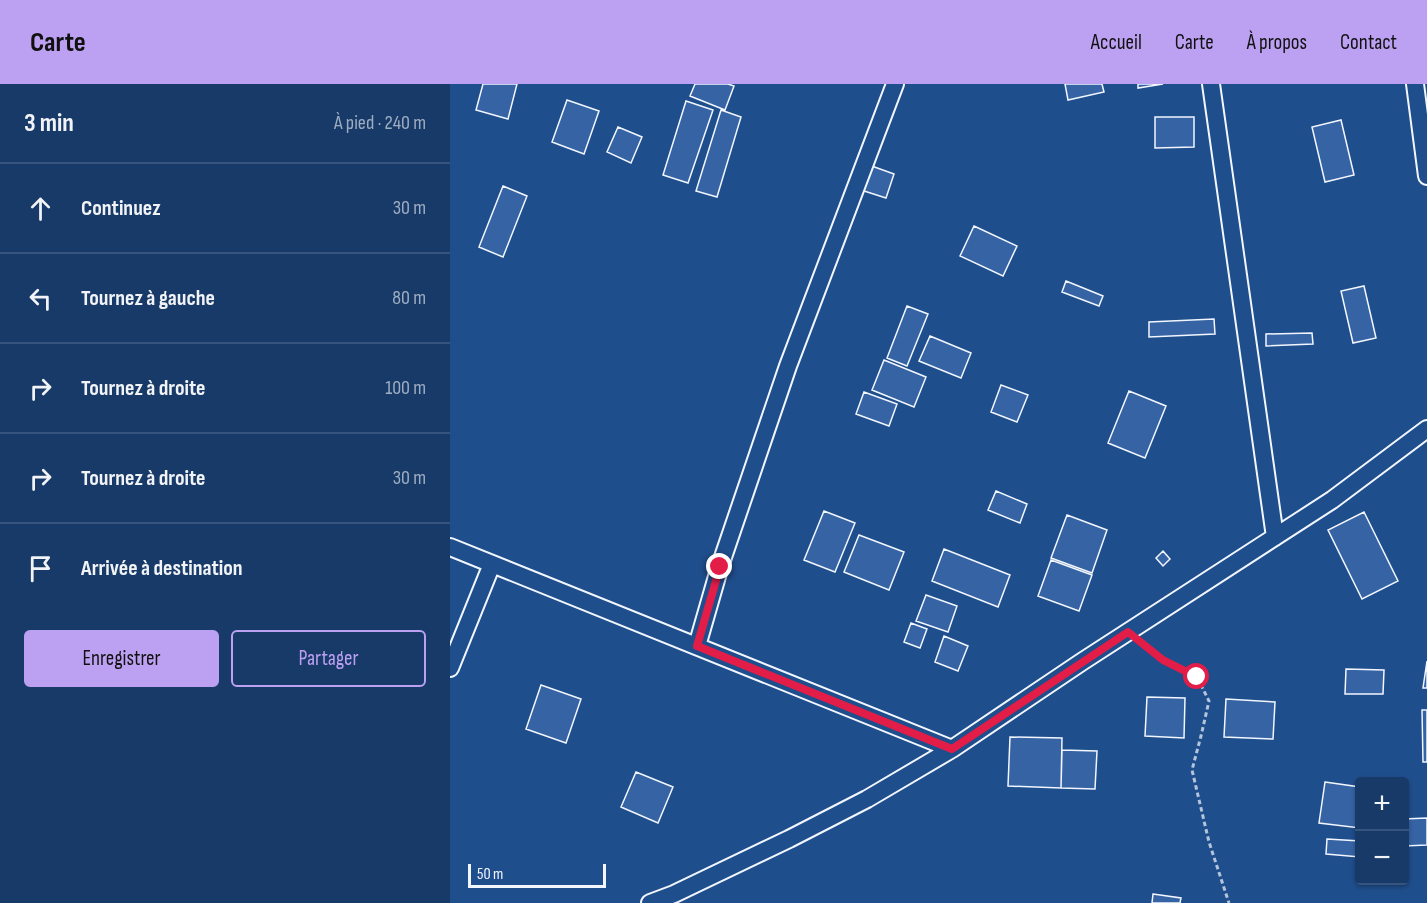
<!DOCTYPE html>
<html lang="fr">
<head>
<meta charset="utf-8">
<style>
  :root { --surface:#173a69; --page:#244571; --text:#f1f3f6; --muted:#9eadc0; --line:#36547d; --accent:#bca0f2 }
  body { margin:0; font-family:"Sofia Sans Condensed",sans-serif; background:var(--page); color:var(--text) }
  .controls { position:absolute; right:18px; bottom:18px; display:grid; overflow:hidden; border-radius:6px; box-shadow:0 2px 4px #0004 }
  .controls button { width:54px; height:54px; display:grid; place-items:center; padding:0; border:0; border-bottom:2px solid var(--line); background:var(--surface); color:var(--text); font:30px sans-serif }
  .scale { position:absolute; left:18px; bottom:15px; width:138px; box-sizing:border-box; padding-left:6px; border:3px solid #f2f6ff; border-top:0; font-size:16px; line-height:21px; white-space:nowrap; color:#f2f6ff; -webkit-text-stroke:4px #1f4e8c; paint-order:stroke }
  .stop { position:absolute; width:18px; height:18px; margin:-14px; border:4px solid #e11d48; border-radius:50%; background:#fff }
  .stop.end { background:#e11d48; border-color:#fff; box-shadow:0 2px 6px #0008 }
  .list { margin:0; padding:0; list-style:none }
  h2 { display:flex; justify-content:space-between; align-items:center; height:78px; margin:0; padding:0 24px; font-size:26px }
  h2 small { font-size:20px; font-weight:400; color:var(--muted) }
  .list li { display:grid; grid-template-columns:39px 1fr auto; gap:18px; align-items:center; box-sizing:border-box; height:90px; padding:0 24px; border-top:2px solid var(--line) }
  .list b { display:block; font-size:22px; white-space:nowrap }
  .list em { font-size:20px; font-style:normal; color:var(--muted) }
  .actions { display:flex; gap:12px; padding:18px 24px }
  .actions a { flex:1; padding:14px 0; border:2px solid var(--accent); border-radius:6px; text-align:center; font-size:21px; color:var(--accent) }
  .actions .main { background:var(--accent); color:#111 }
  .icon { flex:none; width:33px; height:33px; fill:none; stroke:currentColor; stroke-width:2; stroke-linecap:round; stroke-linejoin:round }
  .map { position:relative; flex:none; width:977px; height:819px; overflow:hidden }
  header { display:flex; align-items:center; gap:36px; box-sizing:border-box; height:84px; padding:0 30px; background:var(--accent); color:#111 }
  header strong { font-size:28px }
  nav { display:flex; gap:33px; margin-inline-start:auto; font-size:21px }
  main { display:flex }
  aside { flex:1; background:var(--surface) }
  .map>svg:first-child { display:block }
  .building { fill:#3563a3; stroke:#f2f6ff; stroke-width:1.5 }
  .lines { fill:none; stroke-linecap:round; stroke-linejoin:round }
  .street-casing { stroke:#f2f6ff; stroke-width:20 }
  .path { stroke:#b3c4dc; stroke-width:3; stroke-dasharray:4.5 3; stroke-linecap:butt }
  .street { stroke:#1f4e8c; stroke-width:16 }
  .route { stroke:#e11d48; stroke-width:8 }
</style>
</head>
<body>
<header>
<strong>Carte</strong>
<nav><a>Accueil</a><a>Carte</a><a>À propos</a><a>Contact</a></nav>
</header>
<main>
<aside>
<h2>3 min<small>À pied · 240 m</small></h2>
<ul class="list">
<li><svg class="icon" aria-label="ahead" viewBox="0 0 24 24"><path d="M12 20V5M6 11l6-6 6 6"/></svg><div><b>Continuez</b></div><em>30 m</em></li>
<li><svg class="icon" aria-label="left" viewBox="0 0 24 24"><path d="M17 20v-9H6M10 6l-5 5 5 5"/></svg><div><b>Tournez à gauche</b></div><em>80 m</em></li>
<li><svg class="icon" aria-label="right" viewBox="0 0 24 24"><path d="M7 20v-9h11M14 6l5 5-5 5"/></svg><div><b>Tournez à droite</b></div><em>100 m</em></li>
<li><svg class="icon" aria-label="right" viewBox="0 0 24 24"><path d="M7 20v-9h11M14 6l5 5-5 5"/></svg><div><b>Tournez à droite</b></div><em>30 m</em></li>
<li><svg class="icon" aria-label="arrive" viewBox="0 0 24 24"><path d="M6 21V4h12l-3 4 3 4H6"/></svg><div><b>Arrivée à destination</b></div></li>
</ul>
<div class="actions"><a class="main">Enregistrer</a><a>Partager</a></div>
</aside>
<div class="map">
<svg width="977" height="819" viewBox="0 0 977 819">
  <rect width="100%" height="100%" fill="#1f4e8c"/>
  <path class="building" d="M33 0H67L58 35 26 26Z
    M245 0H278L284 2 275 26 240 12Z
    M615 0H652L654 8 618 16Z
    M688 0H713L688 4Z
    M117 16 149 27 134 70 102 58Z
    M236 17 263 26 238 99 213 91Z
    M271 26 291 33 267 113 246 107Z
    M705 33H744V63L705 64Z
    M891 36 904 91 875 98 862 43Z
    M168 43 192 53 181 79 157 68Z
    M419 81 444 90 436 114 411 106Z
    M53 102 77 112 53 173 29 163Z
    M524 142 567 162 553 192 510 172Z
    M616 197 653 212 649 222 612 208Z
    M914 202 926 254 903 259 891 207Z
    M457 222 478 230 457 282 437 274Z
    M764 235 765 250 699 253V238Z
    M862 249 863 260 816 262V250Z
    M480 252 521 269 511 294 469 277Z
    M434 276 476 293 464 323 422 306Z
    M551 301 578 311 567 338 541 328Z
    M679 307 716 322 695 374 658 359Z
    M414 308 447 320 439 342 406 330Z
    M546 407 577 420 570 439 538 426Z
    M374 427 405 439 385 488 354 476Z
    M914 428 948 497 912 515 878 446Z
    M617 431 657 446 642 489 601 474Z
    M409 451 454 468 439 506 394 488Z
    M494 465 560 491 548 523 482 497Z
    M713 467 720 475 713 482 706 474Z
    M601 476 642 491 629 527 588 512Z
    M476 511 507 522 498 548 466 537Z
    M461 539 477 545 470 564 454 558Z
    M494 552 518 562 508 587 485 578Z
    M977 577V604H973Z
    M896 585 934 586 933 610H895Z
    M91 601 131 615 116 659 76 645Z
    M697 613 735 614 734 654 695 652Z
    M776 615 825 618 823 655 774 653Z
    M972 626H977V678H973Z
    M560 653 612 654 611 704 558 702Z
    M612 666 647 667 645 705 611 704Z
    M186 688 223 703 208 739 171 723Z
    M875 698 910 703V744L869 739Z
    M977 734V761L954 762V735Z
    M877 755 910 757V773L876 770Z
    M703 810 731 814 730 819H702Z"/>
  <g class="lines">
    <g class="street-casing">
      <path id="street" d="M761 0 825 453
        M965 0 977 92
        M0 463 502 665
        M247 562 270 482 338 282 445 0
        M0 584 42 480
        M200 819 224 810 339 755 417 715 502 665 633 577 882 416 977 345"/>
    </g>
    <path class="path" d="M691 558 713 576 747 593 759 617 751 652 742 686 759 758 779 819"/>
    <use href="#street" class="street"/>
  </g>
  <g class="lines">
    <path class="route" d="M270 483 247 562 502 665 678 548 713 576 747 593"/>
  </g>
</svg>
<div class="controls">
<button>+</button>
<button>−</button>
</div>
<div class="scale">50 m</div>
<div class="stop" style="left:747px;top:593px"></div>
<div class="stop end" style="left:270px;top:483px"></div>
</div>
</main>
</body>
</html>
